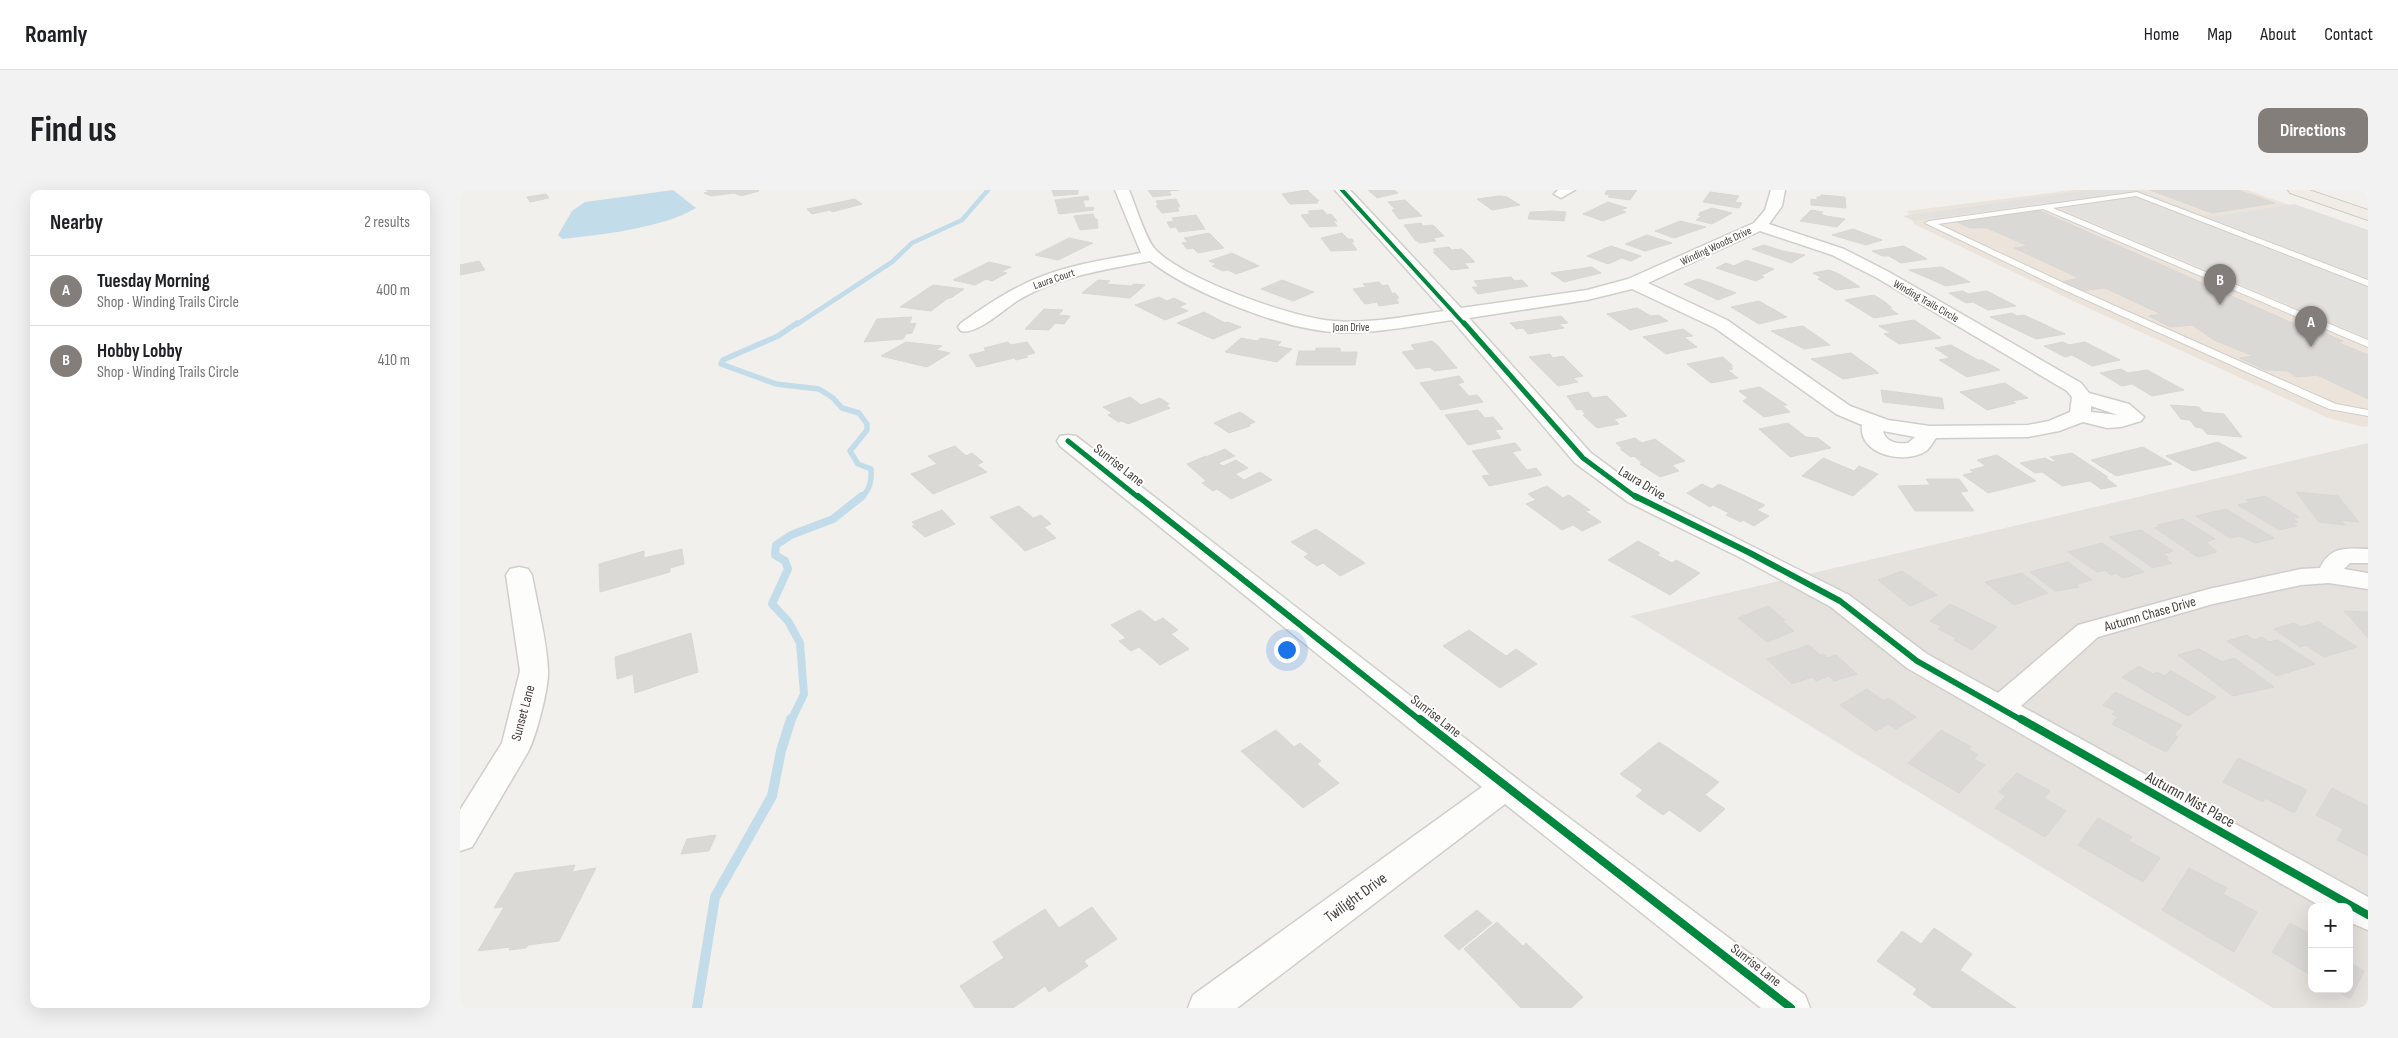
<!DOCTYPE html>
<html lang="en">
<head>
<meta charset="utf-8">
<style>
  :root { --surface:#fff; --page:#f2f2f2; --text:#202124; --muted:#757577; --line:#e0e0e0; --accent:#837e79 }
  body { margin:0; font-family:"Sofia Sans Condensed",sans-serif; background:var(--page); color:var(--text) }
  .controls { position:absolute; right:15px; bottom:15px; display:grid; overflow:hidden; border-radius:10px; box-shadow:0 5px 20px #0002 }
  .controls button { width:45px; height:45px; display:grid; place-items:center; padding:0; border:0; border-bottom:1px solid var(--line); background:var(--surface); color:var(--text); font:25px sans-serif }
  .you { position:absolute; left:826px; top:459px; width:18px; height:18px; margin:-12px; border:4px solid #fff; border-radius:50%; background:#1a73e8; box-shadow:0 0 0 8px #1a73e833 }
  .badge { display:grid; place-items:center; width:32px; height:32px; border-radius:50%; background:var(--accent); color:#fff; font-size:16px; font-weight:700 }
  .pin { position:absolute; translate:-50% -41px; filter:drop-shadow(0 1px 2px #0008) }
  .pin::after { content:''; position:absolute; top:26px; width:18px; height:15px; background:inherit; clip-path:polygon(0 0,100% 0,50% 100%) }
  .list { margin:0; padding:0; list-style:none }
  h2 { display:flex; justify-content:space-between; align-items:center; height:65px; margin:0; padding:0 20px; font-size:21px }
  h2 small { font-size:16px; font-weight:400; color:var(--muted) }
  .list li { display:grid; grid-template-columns:32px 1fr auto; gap:15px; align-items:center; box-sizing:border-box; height:70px; padding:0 20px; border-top:1px solid var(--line) }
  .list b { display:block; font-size:19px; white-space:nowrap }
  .list p { margin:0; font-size:16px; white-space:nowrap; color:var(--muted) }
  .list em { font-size:16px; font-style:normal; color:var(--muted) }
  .map { position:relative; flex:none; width:1908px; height:818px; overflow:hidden; border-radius:10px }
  header { display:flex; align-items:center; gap:30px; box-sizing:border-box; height:70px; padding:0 25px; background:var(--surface); border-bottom:1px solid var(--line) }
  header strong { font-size:24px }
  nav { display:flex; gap:28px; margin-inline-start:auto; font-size:18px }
  .intro { display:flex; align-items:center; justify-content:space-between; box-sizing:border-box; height:120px; padding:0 30px }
  h1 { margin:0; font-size:35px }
  .button { padding:12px 22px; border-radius:10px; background:var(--accent); color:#fff; font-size:18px; font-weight:700 }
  main { display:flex; gap:30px; padding:0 30px }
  aside { flex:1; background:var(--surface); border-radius:10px; box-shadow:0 5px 20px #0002 }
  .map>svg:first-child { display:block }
  .residential { fill:#e5e1dc; fill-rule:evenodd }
  .commercial { fill:#ece4db }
  .parking { fill:#e3e1de }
  .water { fill:#c3dcea }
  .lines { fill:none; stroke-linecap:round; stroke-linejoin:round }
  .stream-far3 { stroke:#c3dcea; stroke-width:4.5 }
  .stream-far2 { stroke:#c3dcea; stroke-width:5.5 }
  .stream-far1 { stroke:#c3dcea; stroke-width:8 }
  .stream { stroke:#c3dcea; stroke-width:10 }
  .building { fill:#dbd9d6; stroke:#dad7d3 }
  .service-casing { stroke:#d0cecb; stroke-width:2 }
  .minor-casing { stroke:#d0cecb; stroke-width:3 }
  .primary-casing { stroke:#d2cbbd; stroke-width:2 }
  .service { fill:#fdfdfc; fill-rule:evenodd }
  .minor { fill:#fdfdfc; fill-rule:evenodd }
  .primary { fill:#f1ede6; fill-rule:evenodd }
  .cycleway-far3-casing { stroke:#fff; stroke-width:5.5 }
  .cycleway-far2-casing { stroke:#fff; stroke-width:8 }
  .cycleway-far1-casing { stroke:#fff; stroke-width:9 }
  .cycleway-casing { stroke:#fff; stroke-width:11 }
  .cycleway-far3 { stroke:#00873e; stroke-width:4 }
  .cycleway-far2 { stroke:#00873e; stroke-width:5 }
  .cycleway-far1 { stroke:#00873e; stroke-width:6 }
  .cycleway { stroke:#00873e; stroke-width:8 }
  .labels { text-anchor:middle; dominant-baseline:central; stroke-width:4; stroke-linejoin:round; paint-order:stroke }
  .far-street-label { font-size:11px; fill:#47413a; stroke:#fff }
  .street-label { font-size:14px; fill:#47413a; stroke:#fff }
  .near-street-label { font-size:16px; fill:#47413a; stroke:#fff }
</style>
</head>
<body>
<header>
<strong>Roamly</strong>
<nav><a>Home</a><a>Map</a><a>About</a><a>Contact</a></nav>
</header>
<div class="intro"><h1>Find us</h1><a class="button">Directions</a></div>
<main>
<aside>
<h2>Nearby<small>2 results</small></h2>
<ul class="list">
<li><span class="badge">A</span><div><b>Tuesday Morning</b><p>Shop · Winding Trails Circle</p></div><em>400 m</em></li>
<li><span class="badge">B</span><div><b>Hobby Lobby</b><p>Shop · Winding Trails Circle</p></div><em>410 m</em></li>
</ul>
</aside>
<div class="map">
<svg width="1908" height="818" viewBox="0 0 1908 818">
  <rect width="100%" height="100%" fill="#f2f0ed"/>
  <path class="residential" d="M1908 253V818H1813L1170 426ZM1852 717H1889V799H1852Z"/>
  <path class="commercial" d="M1613 0H1787L1908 43V236L1903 237 1868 228 1611 110 1454 34 1447 21Z"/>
  <path class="parking" d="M1628 0H1677L1749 27 1834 14 1908 40V148L1587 13 1454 31 1443 26Z"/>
  <path class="water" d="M213 0 236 18C203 38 140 45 102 49L98 45 112 21 125 12Z"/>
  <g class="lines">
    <path class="stream-far3" d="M336 135 432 72 452 53 502 30 528 0"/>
    <path class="stream-far2" d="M337 133 318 146 263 170 261 174 316 194 359 199 373 208 382 218 399 223 407 234V240L390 261 398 274 411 279C412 291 410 299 401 308"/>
    <path class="stream-far1" d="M331 531 344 504 340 453 328 431 312 414 328 379 325 371 315 365 316 355 331 345 373 329 402 306"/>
    <path class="stream" d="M237 818 255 707 312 606 321 561 331 529"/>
  </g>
  <path class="building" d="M246 0H297L299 1 281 6 274 3 251 6 244 3 249 2Z
    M592 0H618V4L594 6Z
    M688 0H719L709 1 711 5 693 7Z
    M847 0 859 11H856L858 13 830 14 822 4Z
    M908 0H934L938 3 917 8Z
    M1177 0 1170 10 1148 7 1150 5 1145 4 1147 0Z
    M1690 0H1778L1815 13 1752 23Z
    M1250 2 1279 6 1275 12 1282 13 1279 18 1243 12Z
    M86 4 89 8 70 12 67 7Z
    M1361 5 1385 7 1386 18 1351 15V9L1357 10V7H1361Z
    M628 6 629 10H623L625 18 633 17 634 20 599 24 595 10Z
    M1039 6 1047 7 1060 15 1032 20 1017 9Z
    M395 9 402 14 372 22 370 20 352 24 347 19Z
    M716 9 720 17H717L719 21 702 23 696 16 698 15 696 11Z
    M945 10 962 26 939 29 932 20 935 19 928 12Z
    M1148 12 1167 18 1160 20 1166 22 1143 31 1123 24Z
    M1252 18 1272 23 1252 34 1236 30 1242 26 1238 25 1241 24 1239 23Z
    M863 20 867 25 871 24 877 31H873L877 36 850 37 841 25 850 24 848 21Z
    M1351 20 1363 22 1361 24 1366 26 1385 29 1377 37 1340 31Z
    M1578 20 1855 143 1860 141 1883 151 1877 152 1908 165V209L1857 185 1836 187 1828 181 1805 180 1780 168 1793 166 1754 150 1732 135 1710 137 1689 126 1701 124 1645 98 1621 101 1601 92 1619 88 1554 58 1568 56 1527 38H1510L1497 32Z
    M1092 21 1106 22 1104 31 1068 29 1070 22Z
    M633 24 635 29H637L638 38 620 40 614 26Z
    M736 25 745 39 719 42 716 37 710 38 707 32 714 31 712 28Z
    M1220 31 1246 37 1214 48 1195 41Z
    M961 33 963 36 973 35 984 46 973 48 976 51 960 53 955 50 944 35Z
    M1393 39 1422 50 1406 55 1372 45Z
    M749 43 764 58 738 63 733 58 727 59 722 53 728 52 724 48Z
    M882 43 888 49H892L894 52H891L897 60 871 61 861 48Z
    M1187 45 1212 53 1185 61 1165 54Z
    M609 48 633 53 598 70 575 65Z
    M1304 55 1323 61 1345 65 1331 73 1292 59Z
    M1151 56 1181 66 1171 71 1162 68 1148 74 1127 66Z
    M1444 56 1467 69 1441 73 1429 66H1422L1412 61Z
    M989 57 992 60 1002 59 1015 72 1004 73 1009 78 991 80 973 62H976L973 59Z
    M772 63 799 76 776 84 768 80 763 81 752 76 757 74 749 71Z
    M1286 70 1314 79 1300 86 1304 87 1296 91 1256 78 1266 73 1274 76Z
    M19 71 25 80 0 85V75Z
    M529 72 551 77 541 82 547 83 532 91 526 89 515 95 493 90Z
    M1132 77 1141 83 1104 92 1091 83Z
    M1482 77 1510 92 1486 96 1449 80Z
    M1369 80 1381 85 1400 97 1376 100 1358 89 1362 88 1353 83Z
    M1051 87 1055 91 1062 90 1068 96 1018 104 1012 97H1019L1014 91Z
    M1238 89 1251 93 1276 103 1258 110 1224 94Z
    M638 90 650 91 646 94 671 96 674 94 685 95 670 108 622 103Z
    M822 90 854 102 833 111 801 99Z
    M919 92 923 96 928 95 932 104 935 103 939 108 936 109 939 113 919 116 917 112 905 114 893 99 906 97 903 94Z
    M473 95 504 99 491 108H488L471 121 440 117Z
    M1503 101 1508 104 1527 101 1556 116 1528 120 1513 112 1506 113 1489 103Z
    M1414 105 1425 112 1432 118H1429L1438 124 1414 128 1385 110Z
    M699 107 707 111 714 108 726 114 719 117 728 121 705 130 675 115Z
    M1299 111 1327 127 1299 134 1271 117Z
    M1177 118 1191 126 1198 125 1208 131 1170 140 1147 124Z
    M584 119 603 120 598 125 610 126 604 134 595 133 589 140 565 139Z
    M744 122 765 133 768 132 781 137 753 149 717 133Z
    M1552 123 1557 126 1564 125 1605 144 1576 149 1530 127Z
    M1101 126 1108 133 1099 134 1104 138 1068 144 1063 138 1056 139 1050 133Z
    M452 127 449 134 456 133 452 143 446 144 443 149 404 152 417 129Z
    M1454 130 1481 148 1439 154 1424 144 1431 143 1419 136Z
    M1343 136 1370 155 1344 159 1311 141Z
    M1223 139 1233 146 1224 147 1237 157 1206 164 1183 147Z
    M781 148 797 151 801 148 821 152 817 156 832 159 817 172 765 162Z
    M972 151 978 156 997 178 974 181 970 177 956 179 942 162 955 160 951 155Z
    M446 152 482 156 476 160 490 163 467 177 421 166Z
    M548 152 551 155 567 152 575 163 566 165 568 167 556 170 554 168 517 177 509 165 526 161 524 158Z
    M1603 152 1609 155 1625 152 1660 170 1632 176 1612 165 1605 167 1584 156Z
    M1491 155 1518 170H1522L1540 180 1507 187 1479 170 1490 168 1475 158Z
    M856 158H880V162H897L895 175H836L839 161H856Z
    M1391 163 1419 183 1383 189 1351 169Z
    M1090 164 1093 168 1103 166 1123 186 1113 188 1118 192 1098 196 1069 167Z
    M1263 167 1273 176H1270L1273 179 1268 180 1278 188 1251 193 1227 174Z
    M1661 179 1668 183 1687 180 1724 200 1692 206 1672 194 1662 196 1640 183Z
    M999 186 1004 192 998 194 1009 206 1017 205 1023 212 981 220 960 193Z
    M1545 193 1568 208 1552 211 1556 213 1527 220 1500 202Z
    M1300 197 1327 215H1322L1330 222 1304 227 1283 211 1288 208 1279 201Z
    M1421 200 1482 208 1484 219 1423 212Z
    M1128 202 1133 208 1147 206 1167 226 1154 229 1159 234 1137 238 1123 225H1126L1121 219 1117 220 1107 206Z
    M670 207 681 215 700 208 709 214 706 215 710 218 668 234 662 231 658 232 648 225 652 223 643 217Z
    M1710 215 1739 217 1743 222 1764 224 1782 247 1747 244 1742 238 1735 237 1730 230 1721 229Z
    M1018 220 1025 228 1033 227 1043 239 1035 240 1041 248 1008 255 985 225Z
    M780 222 795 232 788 235 790 236 769 243 754 233Z
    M1328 233 1346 247 1358 248 1371 258 1330 267 1299 239Z
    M1175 248 1182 253 1195 249 1225 271 1212 275 1219 281 1200 287 1180 274 1182 273 1174 266 1171 267 1160 259H1163L1156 253Z
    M1758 252 1787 268 1733 281 1706 266Z
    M1055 253 1061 260 1052 262 1067 280 1076 278 1082 285 1029 296 1022 286 1030 285 1012 261Z
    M495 256 506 266 512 263 523 272 517 275 527 282 473 304 451 284 477 274 468 266Z
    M1683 257 1712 274 1656 286 1631 270Z
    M765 259 775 266 758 273 748 266Z
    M1612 263 1648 287H1645L1657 296 1641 299 1630 291 1602 296 1582 282 1575 283 1560 273 1585 268 1592 272 1596 271 1590 267Z
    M1537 265 1576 291 1528 303 1503 285 1515 282 1510 280 1526 276 1517 270Z
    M746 266 763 276 776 270 788 278 775 284 784 290 800 282 812 290 771 309 757 299 753 301 742 293 746 291 727 274Z
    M1363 268 1394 281 1399 276 1418 284 1393 306 1342 286Z
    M1466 289H1499L1508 301 1500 302 1514 321H1455L1438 296 1470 295Z
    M1242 294 1252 299 1259 294 1305 315 1297 320 1309 326 1294 336 1283 330 1281 332 1266 325 1269 323 1253 315 1250 317 1227 303Z
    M1087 296 1103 308 1109 305 1130 320 1125 321 1141 332 1122 341 1113 335 1102 340 1066 314 1076 310 1068 304Z
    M1836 302 1878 306 1899 332 1881 330 1885 335 1859 332Z
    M1805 306 1839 327 1832 328 1838 332 1832 333 1837 336 1819 340 1778 315 1791 312 1786 310Z
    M559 316 573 328 581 325 591 334 584 337 596 348 565 361 530 327Z
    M1766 319 1814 348 1796 353 1779 346 1770 348 1736 326Z
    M482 320 495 334 465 347 452 336 455 335 452 332Z
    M1723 329 1755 349 1746 352 1757 362 1738 367 1695 338 1699 337 1697 335Z
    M856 339 905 373 880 386 863 373 857 376 844 367 849 364 831 352Z
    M1681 340 1713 361 1703 364 1708 367 1705 368 1712 373 1693 378 1649 347Z
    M1178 351 1200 363 1197 365 1212 373 1216 370 1240 383 1210 405 1148 370Z
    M1642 353 1684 382 1663 388 1656 383 1651 385 1645 380 1637 382 1608 362Z
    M222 359 224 374 210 378V382L140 402 139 374 184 361V368Z
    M1608 372 1632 390 1615 395 1619 397 1595 401 1570 382Z
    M1442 381 1477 405 1450 416 1418 390Z
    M1562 383 1588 403 1554 415 1525 392Z
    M1490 414 1537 437 1512 460 1494 450 1496 448 1478 439 1481 436 1470 431Z
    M1308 416 1325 430 1322 431 1334 441 1307 452 1278 428Z
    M680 420 695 432 703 428 718 440 711 444 729 459 700 475 679 457 671 461 659 451 666 448 651 435Z
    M1884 421 1908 422V448Z
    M1858 432 1897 457 1864 467 1846 455 1840 457 1814 439 1834 433 1841 437Z
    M1009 440 1046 466 1056 459 1077 474 1040 498 983 456Z
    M231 443 238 482 175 503 173 484 157 489 155 467Z
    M1787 445 1794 450 1802 447 1809 452 1818 450 1855 474 1817 486 1767 451Z
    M1349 455 1360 465 1363 464 1368 468 1376 465 1397 484 1374 491 1369 486 1356 491 1352 487 1332 494 1307 469Z
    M1739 459 1762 472 1774 468 1814 497 1773 506 1718 465Z
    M1679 476 1693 484 1697 482 1704 486 1711 481 1756 507 1728 526 1662 487Z
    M1407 499 1424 511 1428 508 1456 527 1436 539 1428 534 1416 541 1380 515Z
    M1655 502 1722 535 1714 545 1718 547 1706 562 1652 534 1658 527 1652 524 1655 521 1643 515Z
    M816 540 834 557 840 553 861 571 857 574 879 593 843 618 781 561Z
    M1481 540 1511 557 1508 559 1518 565 1514 569 1525 575 1499 603 1448 573Z
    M1199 552 1259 592 1245 605 1265 619 1240 642 1209 620 1203 625 1176 606 1183 600 1160 584Z
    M1778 568 1847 600 1834 623 1805 608 1803 612 1763 592Z
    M1557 583 1590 601 1584 608 1606 621 1585 647 1535 618 1546 606 1539 602Z
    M1872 598 1908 616V666L1877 650 1883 639 1856 625Z
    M1638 628 1672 647 1669 651 1700 668 1683 692 1618 655Z
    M256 645 249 661 221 664 227 649Z
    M115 675 112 682 136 678 99 751 68 755 66 758 49 760 51 757 18 761 44 717 34 718 55 683Z
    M1729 678 1767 698 1763 704 1797 722 1774 762 1702 720Z
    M632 717 657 749 624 771 628 776 589 802 585 796 553 818H515L500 796 544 768 533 752 585 719 599 738Z
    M1017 720 1032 733 999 760 984 746Z
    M1037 732 1063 756 1066 753 1123 807 1111 818H1061L1004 759Z
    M1830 733 1852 745V786L1812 762Z
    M1474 738 1512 764 1500 780 1556 818H1473L1453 804 1457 799 1417 771 1442 741 1461 754Z
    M1889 772 1904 781 1890 809 1874 799H1889Z"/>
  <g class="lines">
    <g class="service-casing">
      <path id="service" d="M1677 2 1908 90V96L1676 6 1593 18 1908 150V157L1583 19 1478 34 1608 95 1876 214 1908 220V226L1869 219 1602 99 1465 33 1469 31Z"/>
    </g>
    <g class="minor-casing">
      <path id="minor" d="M655 0H669C675 14 686 50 695 59 721 88 834 129 874 131 910 134 947 126 984 121L875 0H890L1001 118 1127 100 1168 89 1294 33 1305 20 1311 0H1325L1322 16 1309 34 1384 59 1429 82 1621 193 1629 203 1669 214 1684 227 1681 231 1661 237 1647 238 1623 232 1599 241 1568 247 1476 248C1473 252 1470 258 1466 261 1445 275 1398 265 1402 235L1376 224 1255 138 1172 99 1127 110 1009 128 1131 263 1184 302 1389 405 1467 464 1538 503 1618 435 1749 399 1841 379 1860 378C1870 356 1887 358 1908 359V373H1890L1884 379 1908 383V399L1869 393 1841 395 1753 414 1638 447 1561 516 1908 707V740L1889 732V717H1862L1447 478 1371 417 1281 368 1168 312 1115 273 992 130C953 136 914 144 874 142 825 140 729 102 690 71 644 80 598 86 557 111 543 120 517 145 501 141L498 137 501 133C524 117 547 101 573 90 607 75 644 70 681 63ZM1300 41 1372 65 1417 88 1607 201 1612 207 1610 222 1589 231 1568 235 1470 236 1428 230 1390 216 1267 130 1188 93ZM1631 216 1658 225 1631 222ZM1423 241 1455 247 1448 253C1438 254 1426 253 1423 241Z
        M1098 0H1115L1101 8 1094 4Z
        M608 245 616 246 1056 588 1345 805 1350 818H1301L1045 614 777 818H728L733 805 1022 597 600 256 597 251 600 246Z
        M59 377 68 379 72 385C77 414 87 451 88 480 89 498 76 547 68 562L12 657 0 661V620L42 553 60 481 46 385 50 379Z"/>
    </g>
    <g class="primary-casing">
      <path id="primary" d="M1828 0H1849L1908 20V30L1830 3Z"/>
    </g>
    <use href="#service" class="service"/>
    <use href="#minor" class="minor"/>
    <use href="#primary" class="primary"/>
    <g class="cycleway-far3-casing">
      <path id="cycleway-far3" d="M882 0 1005 135"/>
    </g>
    <g class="cycleway-far2-casing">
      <path id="cycleway-far2" d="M1004 133 1123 268 1177 308
        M608 251 679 308"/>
    </g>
    <g class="cycleway-far1-casing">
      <path id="cycleway-far1" d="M678 306 961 531
        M1175 306 1290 363 1380 411 1457 471 1563 531"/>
    </g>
    <g class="cycleway-casing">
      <path id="cycleway" d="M960 529 1331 818
        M1561 529 1908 725"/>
    </g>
    <use href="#cycleway-far3" class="cycleway-far3"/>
    <use href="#cycleway-far2" class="cycleway-far2"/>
    <use href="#cycleway-far1" class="cycleway-far1"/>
    <use href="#cycleway" class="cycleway"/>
  </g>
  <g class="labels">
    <g class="far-street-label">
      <text transform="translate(1256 56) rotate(-25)">Winding Woods Drive</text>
      <text transform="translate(594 89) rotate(-19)">Laura Court</text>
      <text transform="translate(1466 111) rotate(30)">Winding Trails Circle</text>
      <text x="891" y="137">Joan Drive</text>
    </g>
    <g class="street-label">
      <text transform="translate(659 275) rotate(38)">Sunrise Lane</text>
      <text transform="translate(1182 293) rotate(31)">Laura Drive</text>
      <text transform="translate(1690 424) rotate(-16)">Autumn Chase Drive</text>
      <text transform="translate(63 523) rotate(-75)">Sunset Lane</text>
      <text transform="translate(976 526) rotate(38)">Sunrise Lane</text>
      <text transform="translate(1296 775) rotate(38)">Sunrise Lane</text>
    </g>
    <g class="near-street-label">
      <text transform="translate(1730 610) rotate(29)">Autumn Mist Place</text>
      <text transform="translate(896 708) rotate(-36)">Twilight Drive</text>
    </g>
  </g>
</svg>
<div class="controls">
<button>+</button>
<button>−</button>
</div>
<div class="you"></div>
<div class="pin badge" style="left:1851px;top:157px">A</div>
<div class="pin badge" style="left:1760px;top:115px">B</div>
</div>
</main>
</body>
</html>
